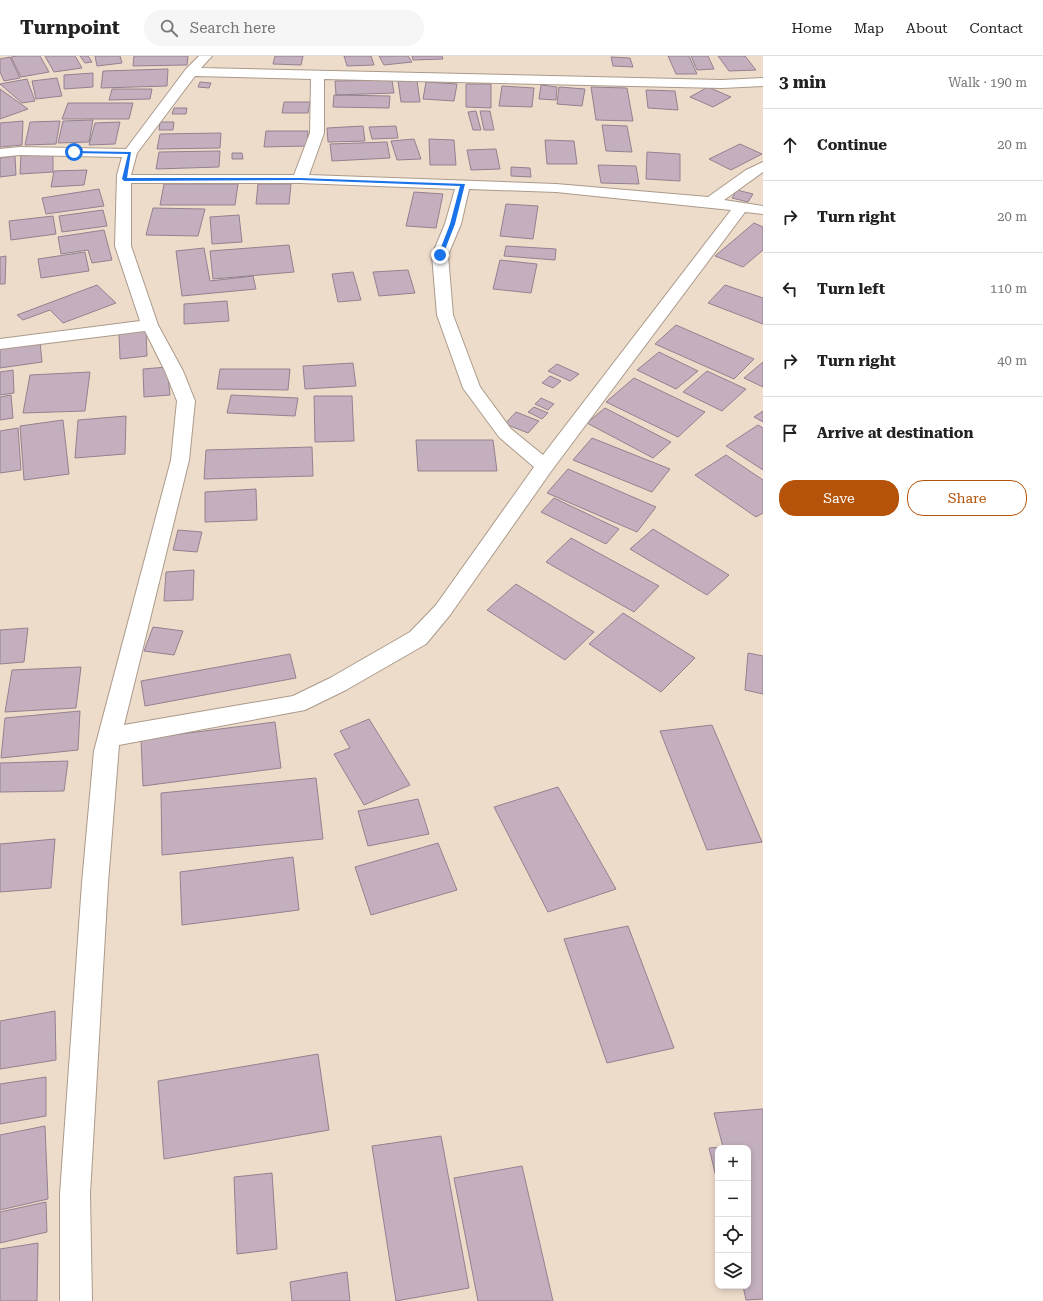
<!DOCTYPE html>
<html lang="en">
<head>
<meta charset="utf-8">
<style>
  :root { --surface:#fff; --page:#f6f6f6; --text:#222; --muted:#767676; --line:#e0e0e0; --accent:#b45309 }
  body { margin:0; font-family:"Roboto Serif",serif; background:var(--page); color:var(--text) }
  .controls { position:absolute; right:12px; bottom:12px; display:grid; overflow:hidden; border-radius:8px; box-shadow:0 2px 6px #0003 }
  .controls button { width:36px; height:36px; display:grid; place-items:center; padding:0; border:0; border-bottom:1px solid var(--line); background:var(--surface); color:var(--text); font:20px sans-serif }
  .stop { position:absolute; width:12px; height:12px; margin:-9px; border:3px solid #1a73e8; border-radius:50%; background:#fff }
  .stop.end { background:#1a73e8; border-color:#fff; box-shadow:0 1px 4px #0008 }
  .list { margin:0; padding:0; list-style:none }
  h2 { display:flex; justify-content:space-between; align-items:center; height:52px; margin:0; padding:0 16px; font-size:17px }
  h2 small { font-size:13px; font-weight:400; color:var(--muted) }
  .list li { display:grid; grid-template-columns:26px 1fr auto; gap:12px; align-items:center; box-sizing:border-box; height:72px; padding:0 16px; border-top:1px solid var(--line) }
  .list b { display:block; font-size:15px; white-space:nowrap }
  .list em { font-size:13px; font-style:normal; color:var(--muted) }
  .actions { display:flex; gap:8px; padding:12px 16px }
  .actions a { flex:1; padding:9px 0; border:1px solid var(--accent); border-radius:16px; text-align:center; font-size:14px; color:var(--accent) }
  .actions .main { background:var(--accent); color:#fff }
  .icon { flex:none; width:22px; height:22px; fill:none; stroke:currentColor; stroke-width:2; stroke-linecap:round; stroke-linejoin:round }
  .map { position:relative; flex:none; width:763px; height:1245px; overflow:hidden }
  header { display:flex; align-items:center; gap:24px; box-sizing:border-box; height:56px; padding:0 20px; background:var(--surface); border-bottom:1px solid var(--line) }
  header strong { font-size:19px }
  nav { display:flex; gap:22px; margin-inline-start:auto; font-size:14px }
  .search { width:280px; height:36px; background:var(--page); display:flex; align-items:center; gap:10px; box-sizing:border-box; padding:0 14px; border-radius:22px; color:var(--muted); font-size:15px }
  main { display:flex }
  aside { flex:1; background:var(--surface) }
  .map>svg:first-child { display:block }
  .building { fill:#c3afbe; stroke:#94818f }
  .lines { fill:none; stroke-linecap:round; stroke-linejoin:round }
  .minor-casing { stroke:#ab9a8a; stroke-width:2 }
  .minor { fill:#fff; fill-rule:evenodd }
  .route { fill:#1a73e8 }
</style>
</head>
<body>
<header>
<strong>Turnpoint</strong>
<div class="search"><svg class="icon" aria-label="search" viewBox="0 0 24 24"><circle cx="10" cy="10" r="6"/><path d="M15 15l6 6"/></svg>Search here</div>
<nav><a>Home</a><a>Map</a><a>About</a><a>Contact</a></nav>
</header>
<main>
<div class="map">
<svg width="763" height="1245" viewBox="0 0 763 1245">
  <rect width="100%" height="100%" fill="#eedccb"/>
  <path class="building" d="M17 0H40L49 16 21 21 11 1Z
    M45 0H75L82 12 54 16Z
    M80 0H88L92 6 85 7Z
    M95 0H120L122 7 97 10Z
    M134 0H188L187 9 133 10Z
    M275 0H303L301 9 273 8Z
    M344 0H371L374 9 347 10Z
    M379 0H408L412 6 384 9Z
    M412 0H442L443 3 413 4Z
    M668 0H689L697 18H676Z
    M691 0H708L714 13 697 14Z
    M718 0H745L756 14 729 15Z
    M10 1 20 22 4 25 0 16V3Z
    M611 1 630 2 633 11 613 10Z
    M168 13 167 30 101 32 103 15Z
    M93 17V31L64 33V19Z
    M57 22 62 40 36 43 32 25Z
    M27 23 35 45 22 47 0 28Z
    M392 24 394 37 336 39 335 25Z
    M398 25H417L420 46H401Z
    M200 26 211 27 209 32 198 31Z
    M426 26 457 28 454 45 423 43Z
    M466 28H491V52L466 51Z
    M541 29 557 31 556 44 539 43Z
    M502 30 534 32 532 51 499 50Z
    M559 31 585 33 582 50 557 48Z
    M591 31 627 32 633 65 596 64Z
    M708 31 731 41 713 51 690 41Z
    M0 33 28 53 0 63Z
    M112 33H152L150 43 109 44Z
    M646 34 675 35 678 54 648 52Z
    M334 39 390 40 389 52 333 51Z
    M284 46H310L308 57H282Z
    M68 47H133L129 63H62Z
    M174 52H187L186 58H172Z
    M476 55 481 74H473L468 56Z
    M480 55H490L494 74H484Z
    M93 64 89 86 58 87 63 65Z
    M23 65 22 89 0 91V67Z
    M60 65 56 88 25 89 30 66Z
    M120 66 115 88 89 89 95 67Z
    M160 66H174L173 74H159Z
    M602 69 627 70 632 96 606 95Z
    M363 70 365 85 328 86 327 72Z
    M396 70 398 82 372 83 369 71Z
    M266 75H308L307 90 264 91Z
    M221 77 220 92 157 93 160 78Z
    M414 83 421 103 397 104 391 85Z
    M429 83 454 84 456 109H430Z
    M545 84 574 85 577 108H547Z
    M387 86 390 102 332 105 330 88Z
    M740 88 762 98 731 114 709 103Z
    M496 93 500 113 471 114 467 94Z
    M220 95 219 111 156 113 159 96Z
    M647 96 680 98V125L646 123Z
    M53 97V116L20 118 21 99Z
    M232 97H242L243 103H232Z
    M15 100 16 119 0 121V102Z
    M598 109 636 110 639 128 601 127Z
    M511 111 530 112 531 121 511 120Z
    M87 114 84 129 51 131 54 115Z
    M164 128H238L235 149H160Z
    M258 128H291L289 148H256Z
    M99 133 104 150 46 158 42 142Z
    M737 134 753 138 748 146 732 142Z
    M414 136 443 138 436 172 406 170Z
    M506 148 538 150 533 183 500 180Z
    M153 152 205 153 198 180 146 179Z
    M103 154 107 170 62 176 59 160Z
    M239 159 242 186 212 188 210 161Z
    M53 160 56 178 11 184 9 165Z
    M754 167 763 171V194L743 211 715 200Z
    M104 174 112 204 92 207 88 194 61 198 58 181Z
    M289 189 294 216 213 223 210 195Z
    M506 190 556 193 555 204 504 200Z
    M204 192 210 225 253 220 256 233 182 240 176 195Z
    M85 196 89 215 41 222 38 203Z
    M6 200 5 228H0V201Z
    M500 204 537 208 531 237 493 233Z
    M408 214 415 237 379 240 373 216Z
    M353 216 361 244 338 246 332 218Z
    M97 229 116 247 63 267 50 254 23 264 17 259Z
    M725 229 763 242V268L708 247Z
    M227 245 229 265 184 268V248Z
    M676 269 754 303 734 323 655 288Z
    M146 274 147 300 120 303 119 277Z
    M40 286 42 306 0 312V291Z
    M659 296 698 315 676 333 637 314Z
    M763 306V331L744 322Z
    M353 307 356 330 305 333 303 310Z
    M557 308 579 318 570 325 548 315Z
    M167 311 170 339 144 341 143 313Z
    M220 313H290L288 334 217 333Z
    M13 314 14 337 0 339V316Z
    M707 315 746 333 722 355 683 336Z
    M90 316 85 355 23 357 30 319Z
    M550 320 561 325 553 332 542 327Z
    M634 322 705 356 678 381 606 346Z
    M11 339 13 362 0 364V341Z
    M231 339 298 342 295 360 227 357Z
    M314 340H352L354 385 315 386Z
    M541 342 554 348 548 354 535 348Z
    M534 351 548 357 542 363 528 356Z
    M605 352 671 386 653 402 587 367Z
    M763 355V366L754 361Z
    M516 356 539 365 528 377 505 368Z
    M126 360 125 398 75 402 78 364Z
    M63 364 69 418 24 424 20 370Z
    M758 369 763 372V414L726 390Z
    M18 372 21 414 0 417V375Z
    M592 382 670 413 652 436 573 404Z
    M416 384H493L497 415H418Z
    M312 391 313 420 204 423 206 394Z
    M726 399 763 424V457L756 461 695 419Z
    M568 413 656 451 637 476 547 437Z
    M256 433 257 464 205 466V436Z
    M554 442 619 473 606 488 541 456Z
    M653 473 729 519 707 539 630 493Z
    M178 474 202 476 197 496 173 494Z
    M571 482 659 530 634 556 546 506Z
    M194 514 193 544 164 545 166 516Z
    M516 528 594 576 565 604 487 554Z
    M623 557 695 602 661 636 589 588Z
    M153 571 183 575 174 599 144 595Z
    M28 572 24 606 0 608V574Z
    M748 597 763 600V638L745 634Z
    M290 598 296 622 145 650 141 625Z
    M81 611 76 652 5 656 12 614Z
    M80 655 78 694 1 702 5 662Z
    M369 663 410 729 364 749 334 698 350 692 340 675Z
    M275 666 281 712 143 730 141 683Z
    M712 669 762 786 707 794 660 675Z
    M68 705 64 735 0 736V707Z
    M316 722 323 783 162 799 161 737Z
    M558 731 616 833 548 856 494 751Z
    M418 743 429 778 368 790 358 755Z
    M55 783 51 832 0 836V788Z
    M438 787 457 834 371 859 355 811Z
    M293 801 299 854 182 869 180 816Z
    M628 870 674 992 607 1007 564 883Z
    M55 955 56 1004 0 1013V965Z
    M318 998 329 1074 164 1103 158 1025Z
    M46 1021V1060L0 1068V1028Z
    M763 1053V1243L746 1244 743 1230H748V1092H718V1129L709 1092 723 1091 714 1057Z
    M45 1070 48 1143 0 1154V1079Z
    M441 1080 469 1232 396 1245 372 1090Z
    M522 1110 553 1245H478L454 1122Z
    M272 1117 277 1193 237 1198 234 1121Z
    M46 1146 47 1176 0 1187V1156Z
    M38 1187 37 1245H0V1193Z
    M347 1216 350 1245H292L290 1226Z"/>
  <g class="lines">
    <g class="minor-casing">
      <path id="minor" d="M199 0H212L201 12 722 24 763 22V30L722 32 324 23V77L309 119 556 128 708 141 746 114 763 106V116L724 144 763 150V158L745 156 552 414 450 559 426 588 346 634 305 654 119 689 108 827 90 1138 92 1245H60V1138L82 827 94 695 171 404 177 345 165 315 145 275 0 293V283L140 265 115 190 117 119 122 101 20 99 0 101V93L20 91 126 93 186 13ZM195 20 311 23 310 77 294 119H131L137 97ZM131 127H300L455 133 445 168 432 199 437 259 463 332 499 381 534 411 436 549 410 576 330 622 293 640 124 669 189 404 195 345 183 315 158 269 131 190ZM469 133 556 136 731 154 543 399 511 373 480 331 453 259 448 199 461 168Z"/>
    </g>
    <use href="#minor" class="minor"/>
  </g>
  <path class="route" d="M74 95 131 96 127 122H300L465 128 455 168 443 199 440 200 438 199 450 168 460 130 300 124 124 125 122 123 128 98 72 97Z"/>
</svg>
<div class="controls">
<button>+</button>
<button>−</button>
<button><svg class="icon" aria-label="locate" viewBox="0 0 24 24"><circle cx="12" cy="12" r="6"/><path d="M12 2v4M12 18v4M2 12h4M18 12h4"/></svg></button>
<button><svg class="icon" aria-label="layers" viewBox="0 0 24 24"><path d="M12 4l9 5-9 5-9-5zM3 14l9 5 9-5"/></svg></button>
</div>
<div class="stop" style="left:74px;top:96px"></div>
<div class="stop end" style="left:440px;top:199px"></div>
</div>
<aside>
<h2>3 min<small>Walk · 190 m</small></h2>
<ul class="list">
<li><svg class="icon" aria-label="ahead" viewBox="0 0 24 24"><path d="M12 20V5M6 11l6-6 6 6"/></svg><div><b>Continue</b></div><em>20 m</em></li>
<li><svg class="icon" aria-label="right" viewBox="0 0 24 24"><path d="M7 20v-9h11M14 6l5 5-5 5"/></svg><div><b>Turn right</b></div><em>20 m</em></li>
<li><svg class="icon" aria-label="left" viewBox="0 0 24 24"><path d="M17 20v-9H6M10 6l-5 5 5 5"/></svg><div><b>Turn left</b></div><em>110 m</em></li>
<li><svg class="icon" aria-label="right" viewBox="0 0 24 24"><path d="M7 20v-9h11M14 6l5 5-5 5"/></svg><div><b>Turn right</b></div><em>40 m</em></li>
<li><svg class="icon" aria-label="arrive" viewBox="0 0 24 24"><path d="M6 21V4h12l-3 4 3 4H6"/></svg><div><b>Arrive at destination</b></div></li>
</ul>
<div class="actions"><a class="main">Save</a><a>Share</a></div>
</aside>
</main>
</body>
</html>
